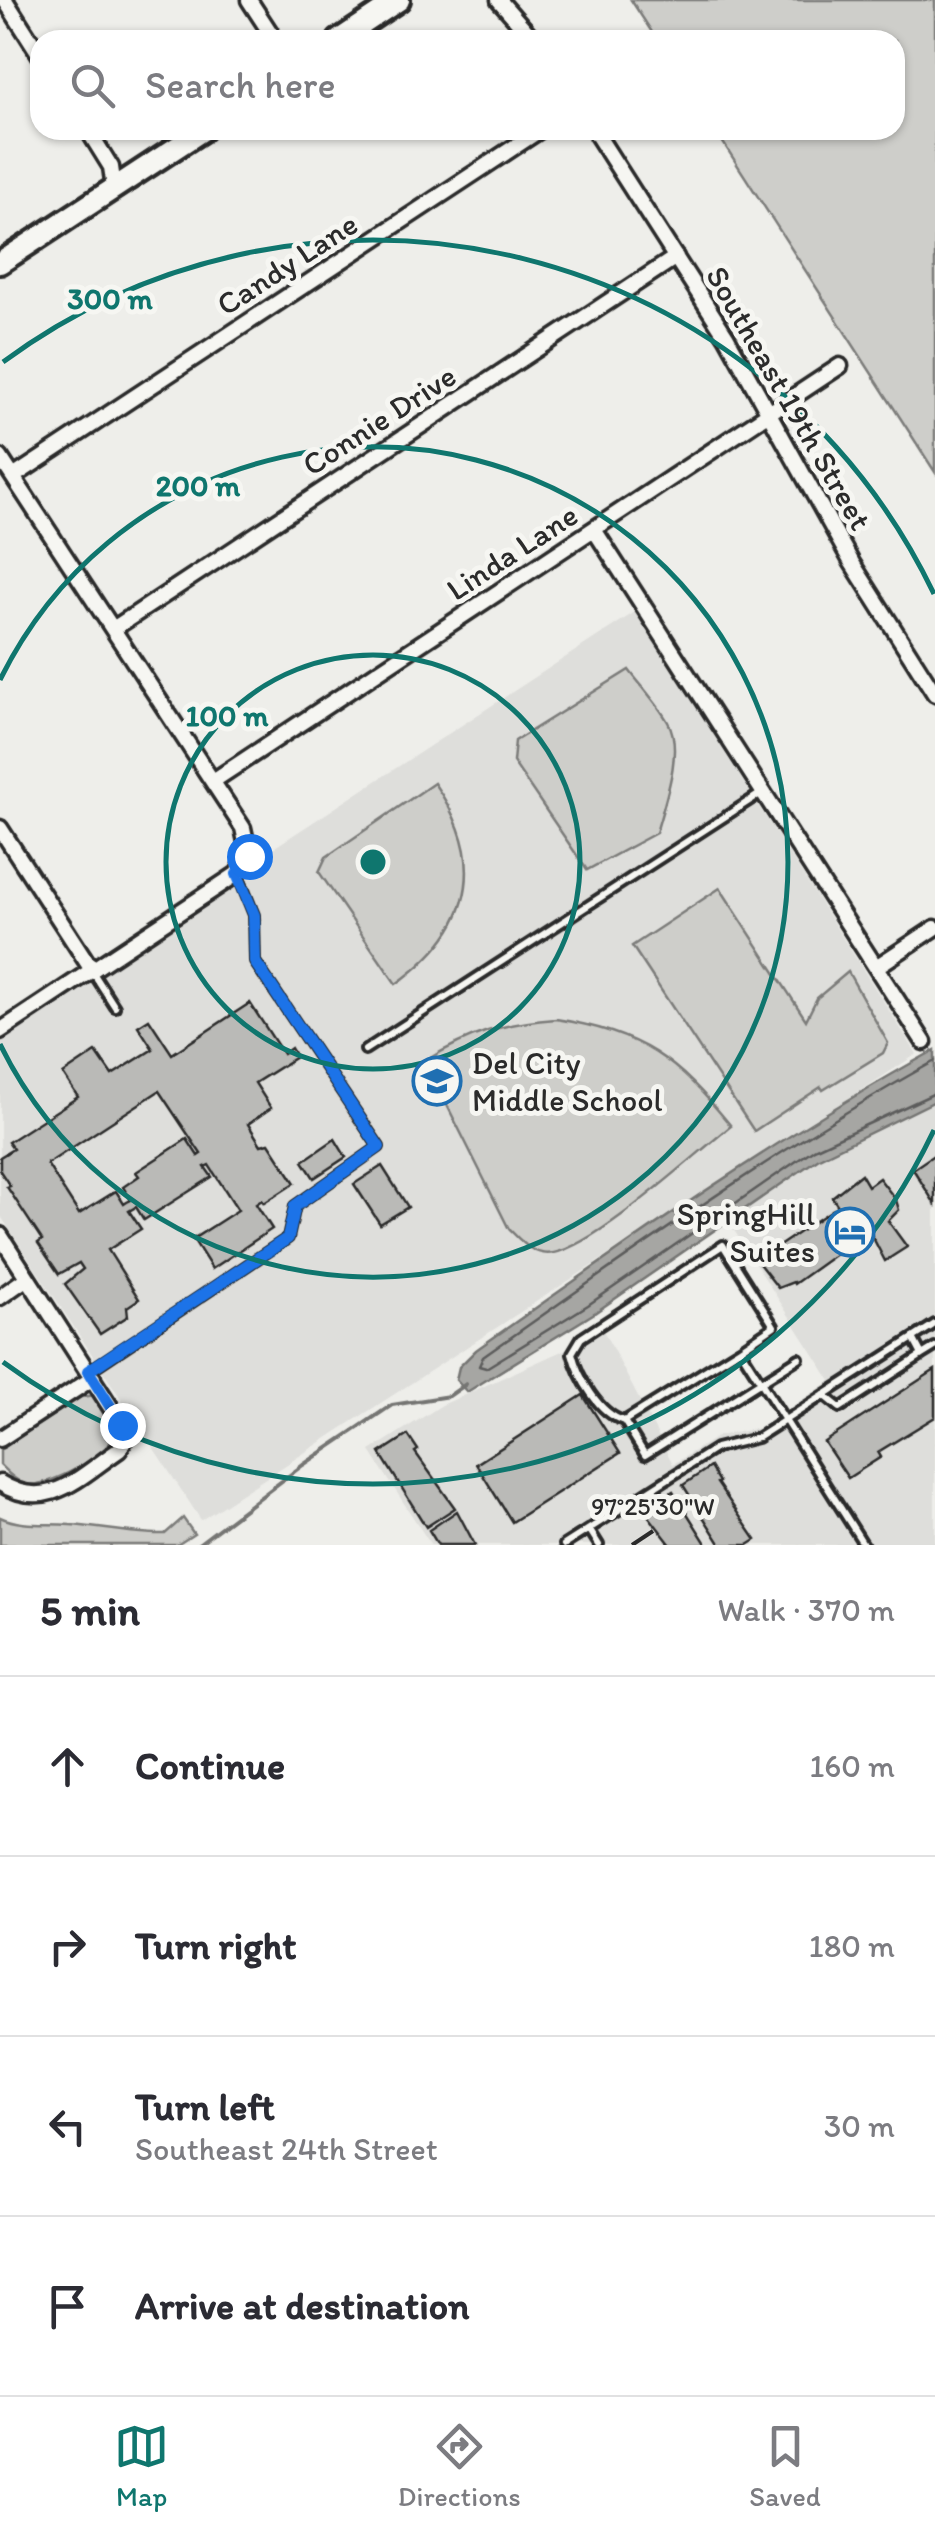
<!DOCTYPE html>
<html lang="en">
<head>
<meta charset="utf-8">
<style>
  :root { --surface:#fff; --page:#f2f2f3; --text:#2b2b33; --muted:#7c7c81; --line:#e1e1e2; --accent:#0f766e }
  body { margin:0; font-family:Itim,sans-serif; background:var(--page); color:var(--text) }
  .stop { position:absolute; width:30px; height:30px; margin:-22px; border:8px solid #1a73e8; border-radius:50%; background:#fff }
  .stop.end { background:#1a73e8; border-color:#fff; box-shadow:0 2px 10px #0008 }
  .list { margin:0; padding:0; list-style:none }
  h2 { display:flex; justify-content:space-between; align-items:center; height:130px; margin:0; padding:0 40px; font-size:42px }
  h2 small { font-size:32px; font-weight:400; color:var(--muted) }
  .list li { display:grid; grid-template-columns:65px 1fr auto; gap:30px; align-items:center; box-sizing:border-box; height:180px; padding:0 40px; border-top:2px solid var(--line) }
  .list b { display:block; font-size:38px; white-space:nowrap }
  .list p { margin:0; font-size:32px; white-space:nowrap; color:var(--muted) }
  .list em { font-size:32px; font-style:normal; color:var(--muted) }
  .icon { flex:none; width:55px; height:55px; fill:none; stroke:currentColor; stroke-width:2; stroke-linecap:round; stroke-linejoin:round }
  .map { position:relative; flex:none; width:935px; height:1545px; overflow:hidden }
  .search { position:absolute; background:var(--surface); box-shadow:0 2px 8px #0004; left:30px; right:30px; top:30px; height:110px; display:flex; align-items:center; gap:25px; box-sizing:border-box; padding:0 35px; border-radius:30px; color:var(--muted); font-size:38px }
  .sheet { height:850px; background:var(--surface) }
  nav { display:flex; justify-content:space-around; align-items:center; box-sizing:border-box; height:140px; border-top:2px solid var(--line); background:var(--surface); font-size:28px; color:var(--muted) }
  nav a { display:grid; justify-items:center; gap:5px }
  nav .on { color:var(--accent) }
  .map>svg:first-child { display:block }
  .built { fill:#dededb }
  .green { fill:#cececa; stroke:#7c7c7a; stroke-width:2.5 }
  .water { fill:#a6a6a3; stroke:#757573; stroke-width:2.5 }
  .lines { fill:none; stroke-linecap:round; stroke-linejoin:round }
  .shore { stroke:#5c5c5b; stroke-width:2.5 }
  .stream { stroke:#757573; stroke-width:4 }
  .building { fill:#babab7; stroke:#2b2b2b; stroke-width:2.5; fill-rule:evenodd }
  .lane-casing { stroke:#2b2b2b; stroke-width:14 }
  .street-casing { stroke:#2b2b2b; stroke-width:21 }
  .secondary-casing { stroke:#2b2b2b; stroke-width:28 }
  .lane { stroke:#f6f6f2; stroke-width:6 }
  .street { stroke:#f6f6f2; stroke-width:14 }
  .secondary { stroke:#f6f6f2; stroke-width:20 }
  .route { stroke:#1a73e8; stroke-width:12 }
  .ticks { fill:none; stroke:#2b2b2b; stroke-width:4 }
  .ring { fill:none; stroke:#0f766e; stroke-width:5 }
  .labels { text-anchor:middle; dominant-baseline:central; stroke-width:10; stroke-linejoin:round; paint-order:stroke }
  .street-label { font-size:32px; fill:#2b2b2b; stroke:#f6f6f2 }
  .poi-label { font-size:32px; fill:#2b2b2b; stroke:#f6f6f2; text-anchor:start }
  .ticks-label { font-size:25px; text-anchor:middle; fill:#2b2b2b; stroke:#f6f6f2; stroke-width:10; stroke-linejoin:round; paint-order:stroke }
  .centre { fill:#0f766e; stroke:#f6f6f2; stroke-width:5 }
  .ring-label { font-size:30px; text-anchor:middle; font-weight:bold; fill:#0f766e; stroke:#f6f6f2; stroke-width:10; stroke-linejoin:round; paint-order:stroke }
</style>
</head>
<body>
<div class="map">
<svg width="935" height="1545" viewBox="0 0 935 1545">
  <rect width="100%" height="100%" fill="#eeeeea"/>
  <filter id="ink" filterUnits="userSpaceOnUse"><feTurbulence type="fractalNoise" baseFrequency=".01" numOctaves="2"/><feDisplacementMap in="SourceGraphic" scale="20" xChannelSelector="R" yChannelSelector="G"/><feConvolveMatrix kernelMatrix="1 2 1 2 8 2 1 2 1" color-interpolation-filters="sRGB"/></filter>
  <g filter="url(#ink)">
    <path class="built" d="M635 612 917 1054 201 1520 0 1215V1040L258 870 275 847Z
      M935 1101V1545H431L370 1451 442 1405 604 1332 673 1464 718 1436 759 1428 831 1381 728 1221 819 1158Z"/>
    <path class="green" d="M631 0H935V472L715 130H895V40H657Z
      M629 670C642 687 658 704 668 722 684 750 664 804 656 833L587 870 513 762 515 741Z
      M434 783C490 863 473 929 396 984L319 872 326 857Z
      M720 888 806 1020 817 998 848 972 888 1043 883 1053 823 1090 821 1087 754 1131 632 946Z
      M556 1019C641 1032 678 1060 731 1126 692 1157 598 1244 554 1253 534 1257 522 1242 509 1229L425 1061C471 1033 503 1023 556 1019Z
      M95 1395 116 1431C114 1452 47 1490 25 1484 15 1481 7 1472 0 1465V1450L81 1397Z
      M0 1517C21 1527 47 1523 70 1525 102 1527 133 1535 165 1534L183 1518 194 1534 177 1545H0Z"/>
    <path class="water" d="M935 1050V1101L819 1158 593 1314 467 1392 456 1380 459 1367 476 1350C625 1245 775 1138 935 1050Z"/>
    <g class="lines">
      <path class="shore" d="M935 1061C777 1148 630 1254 483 1357L479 1366 486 1368 588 1305 814 1149 935 1093"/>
      <path class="stream" d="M197 1545 303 1465 392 1405 449 1396 466 1384"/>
    </g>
    <path class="building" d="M250 1003 283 1054 291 1048 296 1057 255 1083 271 1108 248 1124 261 1145 269 1143 295 1183 264 1203 262 1200 256 1204 272 1229 212 1269 193 1239 238 1210 209 1165 205 1167 212 1177 144 1220 136 1207 129 1211 141 1229 108 1250 139 1299 127 1307 128 1316 100 1334 65 1284 83 1269 79 1263 59 1274 38 1243 42 1240 7 1187 10 1186 0 1171V1157L13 1149 8 1142 78 1097 63 1074 96 1052 112 1075 153 1049 138 1026 149 1019 172 1054ZM159 1091 201 1154 198 1156 187 1139 136 1172 139 1176 123 1187 131 1200 127 1202 124 1204 116 1191 79 1214 47 1164Z
      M335 1139 346 1157 314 1178 303 1161Z
      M935 1154V1204L913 1169Z
      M382 1166 408 1207 380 1224 354 1184Z
      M861 1174 868 1186 879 1178 896 1200 899 1210 888 1221 907 1247 885 1261 872 1236 847 1255 843 1249 794 1284 793 1282 778 1288 757 1261 838 1206 832 1197Z
      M935 1370V1417L878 1452 881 1457 848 1478 824 1442Z
      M583 1395 620 1453 512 1522 476 1464Z
      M408 1435 418 1450 415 1452 455 1508 426 1527 380 1453Z
      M710 1467 719 1482 717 1483 756 1540 748 1545H721L683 1485Z
      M673 1491 707 1545H671L644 1510Z
      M457 1511 475 1545H438L429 1530Z"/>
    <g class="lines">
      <g class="lane-casing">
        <path id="lane" d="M92 971 115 1007
          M365 1050 763 792
          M740 1349 624 1421C599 1414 578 1377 572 1353L581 1338 723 1245 774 1326 740 1349 864 1545
          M922 1355 935 1347
          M89 1371 288 1238 295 1206 379 1147 255 962 254 915 238 875
          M824 1395 840 1408 922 1355 913 1338
          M624 1421 645 1455 799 1358
          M589 1529 599 1545
          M564 1545 716 1448 757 1438 935 1324"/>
      </g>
      <g class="street-casing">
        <path id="street" d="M5 0 40 55
          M249 0 275 40
          M499 0 534 40
          M88 130 111 167 114 188
          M594 130 726 336 852 563 935 694
          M0 457 243 828 249 856 237 874 0 1031
          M13 477 540 130
          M595 531 924 1042
          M113 629 676 257
          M213 781 840 366
          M0 828 92 970
          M876 967 935 928
          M0 1235 122 1425 124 1441 119 1450C79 1477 48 1513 0 1483
          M0 1297 27 1278
          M0 1439 93 1378"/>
      </g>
      <g class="secondary-casing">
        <path id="secondary" d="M339 40 399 0
          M0 263 203 130"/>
      </g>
      <use href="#lane" class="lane"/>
      <use href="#street" class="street"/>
      <use href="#secondary" class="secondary"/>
    </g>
  </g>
  <g class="lines" filter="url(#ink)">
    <path class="route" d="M122 1425 88 1371 288 1238 295 1206 379 1147 255 962 254 915 237 874 249 856"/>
  </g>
  <path class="ticks" d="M632 1545 653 1531"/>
  <g class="ring">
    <circle cx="373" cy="862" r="207"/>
    <path d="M0 680A415 415 0 1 1 0 1044"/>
    <path d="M934 1130A622 622 0 0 1 3 1362M3 362A622 622 0 0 1 934 594"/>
  </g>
  <defs>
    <g id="school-ring" transform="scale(2.5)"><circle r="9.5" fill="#f6f6f2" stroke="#1f6fb2" stroke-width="1.5"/><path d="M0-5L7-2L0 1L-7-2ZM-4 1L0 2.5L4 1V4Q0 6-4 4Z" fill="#1f6fb2"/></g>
    <g id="hotel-ring" transform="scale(2.5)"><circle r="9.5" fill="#f6f6f2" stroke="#1f6fb2" stroke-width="1.5"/><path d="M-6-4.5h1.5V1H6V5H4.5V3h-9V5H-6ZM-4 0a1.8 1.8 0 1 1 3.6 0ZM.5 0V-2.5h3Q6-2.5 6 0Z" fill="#1f6fb2"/></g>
  </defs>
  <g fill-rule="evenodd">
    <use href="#school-ring" x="437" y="1081"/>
    <use href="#hotel-ring" x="850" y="1232"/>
  </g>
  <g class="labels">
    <g class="street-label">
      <text transform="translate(287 264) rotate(-33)">Candy Lane</text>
      <text transform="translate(789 398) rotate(60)">Southeast 19th Street</text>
      <text transform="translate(379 420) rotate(-33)">Connie Drive</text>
      <text transform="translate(512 552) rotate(-33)">Linda Lane</text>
    </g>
    <g class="poi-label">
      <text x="472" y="1063">Del City<tspan x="472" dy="37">Middle School</tspan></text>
      <text x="815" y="1214" text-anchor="end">SpringHill<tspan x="815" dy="37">Suites</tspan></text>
    </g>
  </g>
  <g class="ticks-label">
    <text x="653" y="1515">97°25'30"W</text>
  </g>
  <circle cx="373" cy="862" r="15" class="centre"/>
  <g class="ring-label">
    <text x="110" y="309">300 m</text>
    <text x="198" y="496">200 m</text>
    <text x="227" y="726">100 m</text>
  </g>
</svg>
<div class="stop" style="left:249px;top:856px"></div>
<div class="stop end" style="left:122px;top:1425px"></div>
<div class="search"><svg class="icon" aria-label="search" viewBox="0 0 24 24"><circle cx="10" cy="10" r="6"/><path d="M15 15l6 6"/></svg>Search here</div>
</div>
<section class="sheet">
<h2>5 min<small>Walk · 370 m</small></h2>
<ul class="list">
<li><svg class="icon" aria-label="ahead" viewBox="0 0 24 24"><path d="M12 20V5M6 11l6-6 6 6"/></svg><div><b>Continue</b></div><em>160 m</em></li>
<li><svg class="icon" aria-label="right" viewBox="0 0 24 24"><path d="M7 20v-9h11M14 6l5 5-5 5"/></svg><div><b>Turn right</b></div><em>180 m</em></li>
<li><svg class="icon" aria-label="left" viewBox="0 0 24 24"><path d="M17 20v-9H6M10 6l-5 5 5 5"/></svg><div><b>Turn left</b><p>Southeast 24th Street</p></div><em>30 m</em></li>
<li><svg class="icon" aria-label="arrive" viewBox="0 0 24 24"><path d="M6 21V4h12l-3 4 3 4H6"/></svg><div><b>Arrive at destination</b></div></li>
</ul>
</section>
<nav>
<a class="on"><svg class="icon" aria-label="map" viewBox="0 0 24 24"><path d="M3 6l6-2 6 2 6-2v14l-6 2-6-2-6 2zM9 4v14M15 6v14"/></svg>Map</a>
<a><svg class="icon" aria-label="directions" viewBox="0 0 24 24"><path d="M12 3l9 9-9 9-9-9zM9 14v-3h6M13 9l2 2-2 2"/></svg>Directions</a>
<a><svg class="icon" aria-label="saved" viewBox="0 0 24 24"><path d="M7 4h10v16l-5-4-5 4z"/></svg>Saved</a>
</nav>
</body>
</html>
